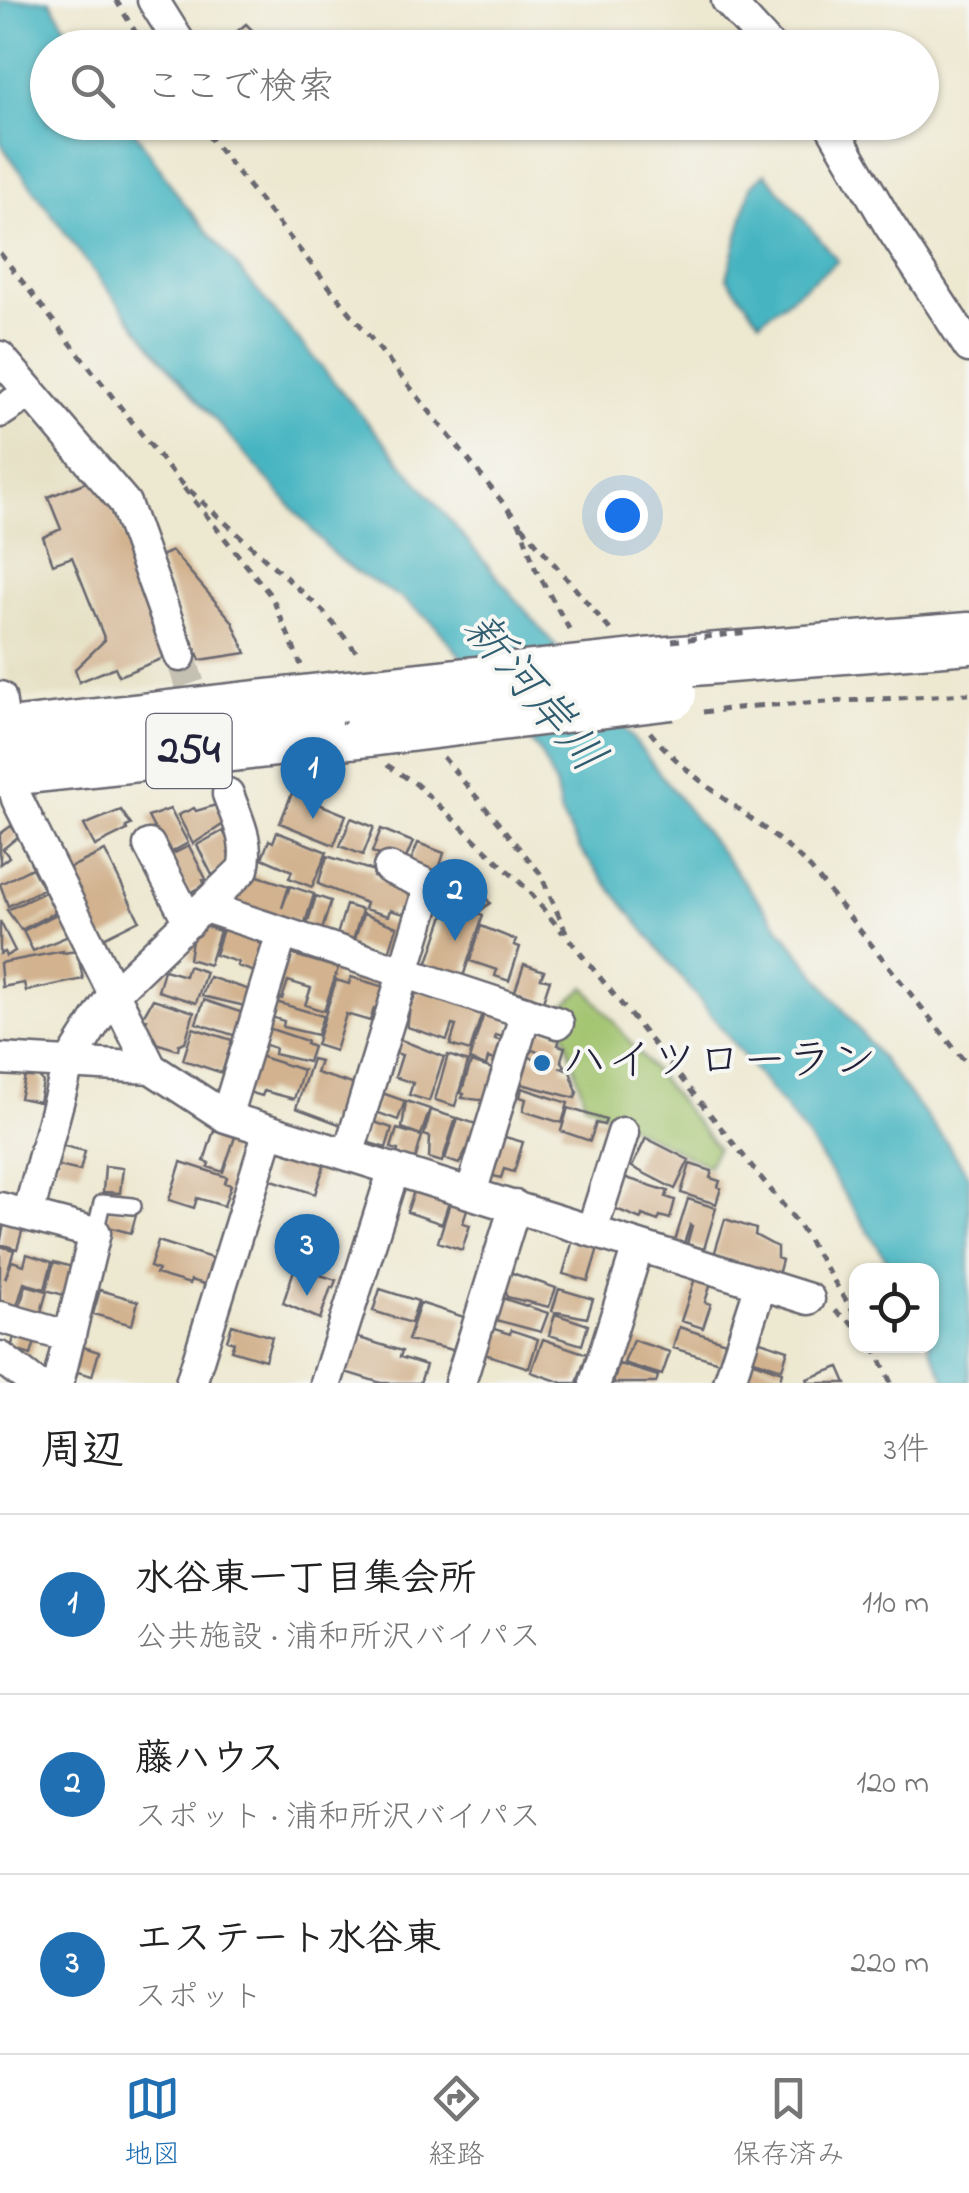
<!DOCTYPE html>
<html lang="ja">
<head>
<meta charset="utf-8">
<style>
  :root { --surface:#fff; --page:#f6f6f6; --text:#222; --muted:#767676; --line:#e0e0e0; --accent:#1f6fb2 }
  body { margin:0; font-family:"Indie Flower","Klee One",sans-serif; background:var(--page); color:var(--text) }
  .controls { position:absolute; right:30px; bottom:30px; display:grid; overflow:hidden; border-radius:20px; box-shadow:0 2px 8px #0004 }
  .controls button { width:90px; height:90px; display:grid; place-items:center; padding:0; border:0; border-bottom:2px solid var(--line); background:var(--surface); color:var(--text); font:50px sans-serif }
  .you { position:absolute; left:622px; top:515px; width:35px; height:35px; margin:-25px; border:8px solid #fff; border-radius:50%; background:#1a73e8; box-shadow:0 0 0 15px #1a73e833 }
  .badge { display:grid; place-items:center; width:65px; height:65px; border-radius:50%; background:var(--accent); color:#fff; font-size:32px; font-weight:700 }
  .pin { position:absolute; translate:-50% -82px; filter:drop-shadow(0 2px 5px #0008) }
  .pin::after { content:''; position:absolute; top:52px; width:35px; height:30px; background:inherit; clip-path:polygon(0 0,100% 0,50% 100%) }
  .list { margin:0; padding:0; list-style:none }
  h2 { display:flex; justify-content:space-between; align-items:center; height:130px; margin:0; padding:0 40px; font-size:42px }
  h2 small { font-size:32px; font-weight:400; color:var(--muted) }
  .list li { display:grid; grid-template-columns:65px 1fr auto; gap:30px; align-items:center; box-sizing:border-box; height:180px; padding:0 40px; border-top:2px solid var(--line) }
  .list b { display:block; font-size:38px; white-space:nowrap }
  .list p { margin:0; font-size:32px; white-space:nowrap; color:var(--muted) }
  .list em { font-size:32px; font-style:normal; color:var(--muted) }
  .icon { flex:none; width:55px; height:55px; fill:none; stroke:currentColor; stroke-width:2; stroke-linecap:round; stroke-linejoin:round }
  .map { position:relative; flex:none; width:969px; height:1383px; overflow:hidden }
  .search { position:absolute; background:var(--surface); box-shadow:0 2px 8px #0004; left:30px; right:30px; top:30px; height:110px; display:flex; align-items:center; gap:25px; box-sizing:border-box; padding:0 35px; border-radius:55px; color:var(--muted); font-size:38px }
  .sheet { height:670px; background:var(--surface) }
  nav { display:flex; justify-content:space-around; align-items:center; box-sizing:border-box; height:140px; border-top:2px solid var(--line); background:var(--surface); font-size:28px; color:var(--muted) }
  nav a { display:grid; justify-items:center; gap:5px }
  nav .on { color:var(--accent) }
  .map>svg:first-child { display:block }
  .built { fill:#e2dcba }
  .green { fill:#a1c36d; stroke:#627254; stroke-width:2.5 }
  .water { fill:#47b5c1; stroke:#346c7e; stroke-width:2.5 }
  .building { fill:#d2b28f }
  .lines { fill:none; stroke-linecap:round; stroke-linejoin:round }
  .minor-tunnel { stroke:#c4c0b2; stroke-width:30; stroke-dasharray:30 15; stroke-linecap:butt }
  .service-casing { stroke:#69676f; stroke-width:20 }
  .minor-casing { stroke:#69676f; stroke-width:35 }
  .trunk-casing { stroke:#69676f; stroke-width:55 }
  .path { stroke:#69676f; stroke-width:5; stroke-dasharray:8 8; stroke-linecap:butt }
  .service { stroke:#fff; stroke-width:15 }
  .minor { stroke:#fff; stroke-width:30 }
  .trunk { stroke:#fff; stroke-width:50 }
  .trunk-bridge-casing { stroke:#69676f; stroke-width:55; stroke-linecap:butt }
  .path-bridge { stroke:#69676f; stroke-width:5; stroke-dasharray:8 8; stroke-linecap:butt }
  .trunk-bridge { stroke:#fff; stroke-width:50 }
  .poi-dot { fill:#1f6fb2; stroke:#f6f6f2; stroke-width:4 }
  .labels { text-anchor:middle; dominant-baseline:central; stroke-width:8; stroke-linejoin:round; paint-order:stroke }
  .shield { fill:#f6f6f2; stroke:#626272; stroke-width:2.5 }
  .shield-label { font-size:42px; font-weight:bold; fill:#22223b }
  .poi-label { font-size:45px; fill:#22223b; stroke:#f6f6f2; text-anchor:start }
  .water-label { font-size:48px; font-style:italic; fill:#315d71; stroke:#f6f6f2 }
</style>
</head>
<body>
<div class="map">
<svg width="969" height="1383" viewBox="0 0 969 1383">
  <rect width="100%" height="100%" fill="#f6f6f2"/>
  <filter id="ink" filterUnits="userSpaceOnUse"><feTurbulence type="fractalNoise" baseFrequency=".01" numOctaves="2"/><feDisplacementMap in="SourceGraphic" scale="20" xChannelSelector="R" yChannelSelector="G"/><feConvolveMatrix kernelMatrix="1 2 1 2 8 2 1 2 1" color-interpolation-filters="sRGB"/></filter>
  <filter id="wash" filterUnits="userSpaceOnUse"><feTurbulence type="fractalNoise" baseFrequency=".0048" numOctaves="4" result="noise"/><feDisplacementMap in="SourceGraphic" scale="40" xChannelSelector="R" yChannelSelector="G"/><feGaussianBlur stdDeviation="2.25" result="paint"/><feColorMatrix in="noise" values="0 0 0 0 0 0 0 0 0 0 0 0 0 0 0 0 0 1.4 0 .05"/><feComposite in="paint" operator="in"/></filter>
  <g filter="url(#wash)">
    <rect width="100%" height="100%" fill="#ede8d0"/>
    <path class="built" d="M28 406 118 508 184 684 11 700 0 630V423Z"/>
    <path class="green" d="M585 987 717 1148 708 1166 585 1103 558 1011Z"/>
    <path class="water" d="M0 0H50L78 47 48 48V122L129 123 182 201 630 735 947 1143 969 1176V1383H947L929 1346 932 1270H893L806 1135 581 851 561 815 555 784 539 751 433 623 403 599 356 572 334 555 165 363 85 260 5 150 0 141Z
      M765 173 838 261 760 321 727 278 751 186Z"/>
    <g id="blocks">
      <path class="building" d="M246 24 255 33 250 37 260 48H233L227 40Z
        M94 479 107 492 171 655 119 676 115 667 79 682 75 669 105 640 72 557 53 564 43 537 61 529 48 497Z
        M172 551 232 621 246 653 200 660 158 557Z
        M292 793 346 815 334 845 280 823Z
        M216 805 225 823 193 844 178 815 194 808 196 811Z
        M170 809 188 843 168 854 148 817Z
        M121 810 131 825 126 827 127 830 95 846 84 825Z
        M351 818 374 827 363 855 340 846Z
        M11 826 19 836 3 849 9 857 0 864V834Z
        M381 829 413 842 403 865 372 852Z
        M223 831 233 849 228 853 233 864 212 875 197 845Z
        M277 832 327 852 312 887 289 878 292 871 262 858 269 840 273 842Z
        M418 843 444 853 436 879 408 868Z
        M189 846 206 879 203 880 205 885 188 894 169 856Z
        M105 851 139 920 101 939 67 869Z
        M327 856 374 871 373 877 412 889 404 914 390 910 388 916 364 909 366 903 318 884Z
        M455 861 490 903 480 911 474 903 468 908 442 883 438 875Z
        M32 868 43 889 8 906 0 884Z
        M252 874 289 886 282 908 290 886 314 894 305 923 228 904Z
        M45 892 55 912 21 930 7 910Z
        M316 896 331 901 321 933 306 928Z
        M448 903 483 915 462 980 426 968Z
        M346 905 362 910 351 947 335 942Z
        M59 913 71 935 33 951 23 931Z
        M363 914 397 927 388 956 353 945Z
        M0 921 15 951 6 956 4 952 0 954Z
        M201 925 220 931 209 965 189 959 193 934 198 935Z
        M224 926 261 938 259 943 270 946 261 974 237 966 238 962 215 955Z
        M481 926 516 940 514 945 520 947 509 981 495 976 497 970 470 961Z
        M63 951V953L77 951 83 979 26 991 24 983 2 987 0 963Z
        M291 954 338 968 324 1011 305 1005 311 988 288 981 282 999 272 996 282 964 288 966Z
        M524 964 544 971 541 978 550 980 543 1001 515 991Z
        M188 966 206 972 196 1003 158 991 164 970 185 976Z
        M209 977 250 990 245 1006 202 996Z
        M351 977 391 989 384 1011 374 1008 370 1021 346 1014 335 1051 316 1045 336 980 349 984Z
        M418 989 484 1007 470 1051 450 1045 456 1026 452 1025 447 1040 407 1027 410 1007Z
        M153 999 194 1012 185 1042 179 1044 178 1050 149 1041 143 1032 147 1019 142 1018Z
        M204 1000 246 1014 236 1036 196 1023Z
        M276 1002 323 1016 317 1035 283 1027 284 1021 271 1017Z
        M486 1007 510 1014 506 1038 496 1035 495 1039 508 1043 502 1062 488 1058 486 1066 469 1060Z
        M535 1027 561 1035 558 1045 565 1047 561 1060 565 1066 561 1068 570 1071 577 1092 575 1098 514 1082 522 1055 547 1062 549 1055 525 1048Z
        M193 1028 232 1040 222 1073 183 1060Z
        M268 1028 307 1041 306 1044 313 1047 308 1062 274 1054 275 1048 263 1044Z
        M396 1038 444 1057 429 1101 409 1095 413 1083 395 1077 402 1055 392 1052Z
        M256 1055 303 1070 294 1099 264 1091 262 1096 245 1091Z
        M448 1055 468 1062 455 1106 435 1100Z
        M312 1059 320 1061 316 1073 359 1086 347 1127 296 1108Z
        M471 1062 499 1071 489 1101 462 1098 464 1094 461 1093Z
        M26 1073 38 1076 43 1082 39 1102 20 1098Z
        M522 1088 568 1103 562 1123 523 1111 526 1099 520 1097Z
        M379 1092 405 1101 398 1120 373 1111Z
        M406 1101 430 1109 421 1135 402 1128Z
        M568 1108 606 1120 604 1125 596 1123 590 1141 561 1131Z
        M431 1110 456 1118 442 1162 429 1158 430 1137 424 1135Z
        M458 1118 482 1126 474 1153 466 1150 459 1164 445 1159Z
        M368 1120 392 1128 386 1148 366 1142Z
        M397 1129 422 1136 415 1160 397 1154 398 1150 391 1148Z
        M214 1130 235 1137 223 1172 208 1167 209 1163 204 1161Z
        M498 1135 523 1142 514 1172 504 1169 501 1178 486 1174Z
        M646 1138 689 1160 675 1189 632 1167Z
        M60 1145 85 1151 80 1171 55 1165Z
        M279 1149 325 1163 315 1194 269 1179Z
        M181 1162 227 1177 225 1183 231 1185 224 1206 197 1198 194 1208 169 1200Z
        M690 1164 712 1171 710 1178 720 1181 718 1187 721 1188 716 1204 681 1193Z
        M105 1166 123 1168 120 1193 103 1192Z
        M620 1176 668 1191 666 1197 675 1200 670 1219 660 1216 658 1221 642 1215 641 1219 611 1207Z
        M415 1188 450 1199 442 1224 407 1212Z
        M688 1199 716 1208 704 1249 687 1244 692 1226 690 1225 683 1247 674 1244Z
        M451 1200 467 1209 463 1223 470 1225 462 1250 438 1242Z
        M109 1208 136 1215 131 1233 104 1226Z
        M725 1219 756 1229 755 1235 777 1247V1258L782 1260 778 1275 714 1255Z
        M5 1220 24 1225 17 1249 0 1244Z
        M573 1240 598 1248 588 1281 563 1274Z
        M158 1241 218 1260 211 1286 191 1280 190 1284 156 1274 158 1270 150 1267Z
        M0 1246 14 1250 5 1279 12 1261 24 1265 27 1254 52 1262 45 1289 24 1283 15 1313 0 1309Z
        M297 1261 322 1269 320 1275 336 1280 333 1288 331 1287 320 1319 283 1303Z
        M54 1262 76 1268 67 1296 46 1290Z
        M509 1272 556 1288 549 1307 507 1297 505 1286Z
        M695 1278 711 1283 705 1302 711 1304 703 1328 681 1321Z
        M26 1285 47 1291 40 1316 19 1310Z
        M380 1289 418 1301 411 1323 373 1311Z
        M559 1289 593 1299 587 1318 552 1311Z
        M100 1290 138 1301 132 1325 93 1314Z
        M499 1297 548 1313 541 1332 492 1319Z
        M420 1303 464 1317 453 1350 408 1340Z
        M555 1314 588 1325 582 1345 549 1335Z
        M232 1325 272 1337 265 1360 231 1350 234 1342 227 1340Z
        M679 1327 726 1342 722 1363 673 1348Z
        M491 1328 510 1334 511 1330 538 1339 529 1368 485 1354Z
        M16 1329 37 1335 31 1355 11 1349Z
        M356 1337 402 1351 400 1357 426 1365 420 1383H381L345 1372Z
        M543 1339 587 1354 577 1383H563L531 1372Z
        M754 1339 788 1350 782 1369 748 1358Z
        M633 1340 670 1352 662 1375 624 1363Z
        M77 1345 99 1352 92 1376 70 1370Z
        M745 1359 782 1372 779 1383H738Z
        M619 1364 658 1376 656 1383H613Z
        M839 1367 846 1383H809L807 1379Z"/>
    </g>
  </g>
  <g filter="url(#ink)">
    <use href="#blocks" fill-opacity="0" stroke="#69676f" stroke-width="2.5"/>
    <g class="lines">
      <path class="minor-tunnel" d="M180 656 228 794"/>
      <g class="service-casing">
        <path id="service" d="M95 1233 102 1203 133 1206"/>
      </g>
      <g class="minor-casing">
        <path id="minor" d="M153 0 183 48
          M727 0 771 48
          M829 122 888 223 969 347
          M0 357 125 503 180 656
          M0 412 29 393
          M0 697 6 735
          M9 771 17 799 151 1068
          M149 845 189 922
          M205 907 558 1023
          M0 1059 151 1068 226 1117 809 1299
          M226 1117 282 933
          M348 1155 430 886 389 868
          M471 1193 526 1012
          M0 1208 95 1233 58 1383
          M28 1215 68 1065 113 994 243 869C250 842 237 819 228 794
          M592 1230 623 1133
          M0 1317 70 1337
          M0 1357 34 1383
          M191 1383 269 1131
          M326 1383 394 1169
          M460 1383 515 1206
          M595 1383 638 1246
          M729 1383 761 1284"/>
      </g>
      <g class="trunk-casing">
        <path id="trunk" d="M644 664 969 638
          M0 735 338 697
          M0 771 369 731"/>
      </g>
      <path class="path" d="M116 0 145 48
        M197 122 520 524 535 568 572 634
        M0 253 176 478 323 611 360 656
        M184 488 272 597 301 665
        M522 526 612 632
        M755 706 969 694
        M650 732C696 788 761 818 811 869L969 1067
        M443 757 540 873 569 939 796 1221 856 1316
        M387 765 416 784 526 888 563 933
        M835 1311 856 1326
        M874 1346 891 1383"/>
      <use href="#service" class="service"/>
      <use href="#minor" class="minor"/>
      <use href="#trunk" class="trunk"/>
      <g class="trunk-bridge-casing">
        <path id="trunk-bridge" d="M338 697 644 664
          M369 731 671 694"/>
      </g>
      <path class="path-bridge" d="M672 641 749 632
        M703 712 755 706"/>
      <use href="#trunk-bridge" class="trunk-bridge"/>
    </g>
  </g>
  <circle class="poi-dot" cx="542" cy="1063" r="10"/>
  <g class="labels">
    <rect class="shield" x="146.5" y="714" width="85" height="74" rx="8"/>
    <g class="shield-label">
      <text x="189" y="751">254</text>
    </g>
    <g class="poi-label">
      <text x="562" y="1063">ハイツローラン</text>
    </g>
    <g class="water-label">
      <text transform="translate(532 694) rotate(50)">新河岸川</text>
    </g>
  </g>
</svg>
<div class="controls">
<button><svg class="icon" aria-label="locate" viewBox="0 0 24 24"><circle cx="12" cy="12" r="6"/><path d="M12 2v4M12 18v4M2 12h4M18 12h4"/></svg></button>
</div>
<div class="you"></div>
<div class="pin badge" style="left:313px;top:819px">1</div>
<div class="pin badge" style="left:455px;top:941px">2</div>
<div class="pin badge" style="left:307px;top:1296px">3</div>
<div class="search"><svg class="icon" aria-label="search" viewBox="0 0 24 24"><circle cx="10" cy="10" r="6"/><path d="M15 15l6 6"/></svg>ここで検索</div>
</div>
<section class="sheet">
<h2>周辺<small>3件</small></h2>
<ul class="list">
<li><span class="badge">1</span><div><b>水谷東一丁目集会所</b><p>公共施設 · 浦和所沢バイパス</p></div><em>110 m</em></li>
<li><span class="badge">2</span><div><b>藤ハウス</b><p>スポット · 浦和所沢バイパス</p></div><em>120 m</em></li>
<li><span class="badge">3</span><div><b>エステート水谷東</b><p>スポット</p></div><em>220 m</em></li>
</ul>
</section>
<nav>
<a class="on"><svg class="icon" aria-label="map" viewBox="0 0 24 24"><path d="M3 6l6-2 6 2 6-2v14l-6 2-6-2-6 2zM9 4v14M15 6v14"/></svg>地図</a>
<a><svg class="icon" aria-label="directions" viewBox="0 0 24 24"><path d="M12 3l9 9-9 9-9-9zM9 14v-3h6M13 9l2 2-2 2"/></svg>経路</a>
<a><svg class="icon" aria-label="saved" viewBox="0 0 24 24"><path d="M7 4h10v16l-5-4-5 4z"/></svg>保存済み</a>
</nav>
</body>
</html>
